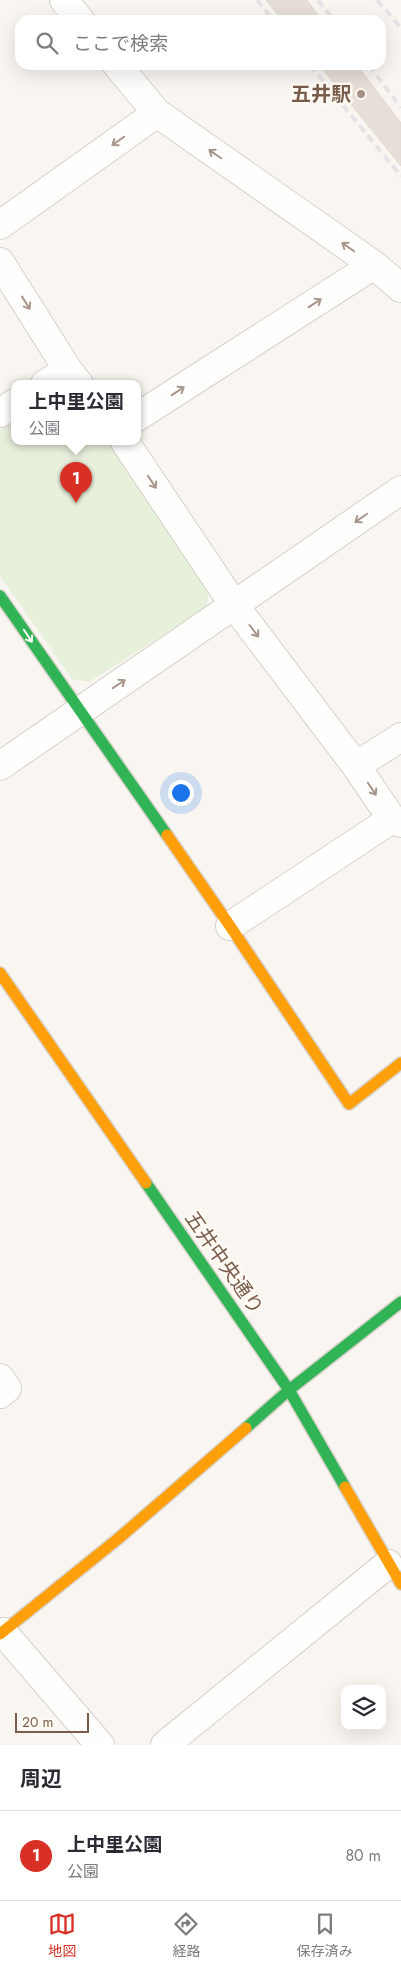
<!DOCTYPE html>
<html lang="ja">
<head>
<meta charset="utf-8">
<style>
  :root { --surface:#fff; --page:#f2f2f3; --text:#2b2b33; --muted:#7c7c81; --line:#e1e1e2; --accent:#d93025 }
  body { margin:0; font-family:Jost,"Noto Sans JP",sans-serif; background:var(--page); color:var(--text) }
  .controls { position:absolute; right:15px; bottom:15px; display:grid; overflow:hidden; border-radius:10px; box-shadow:0 5px 20px #0002 }
  .controls button { width:45px; height:45px; display:grid; place-items:center; padding:0; border:0; border-bottom:1px solid var(--line); background:var(--surface); color:var(--text); font:25px sans-serif }
  .scale { position:absolute; left:15px; bottom:12px; width:74px; box-sizing:border-box; padding-left:5px; border:2px solid #7a5c4d; border-top:0; font-size:14px; line-height:18px; white-space:nowrap; color:#7a5c4d; -webkit-text-stroke:4px #fffaf3; paint-order:stroke }
  .you { position:absolute; left:180px; top:792px; width:18px; height:18px; margin:-12px; border:4px solid #fff; border-radius:50%; background:#1a73e8; box-shadow:0 0 0 8px #1a73e833 }
  .badge { display:grid; place-items:center; width:32px; height:32px; border-radius:50%; background:var(--accent); color:#fff; font-size:16px; font-weight:700 }
  .pin { position:absolute; translate:-50% -41px; filter:drop-shadow(0 1px 2px #0008) }
  .pin::after { content:''; position:absolute; top:26px; width:18px; height:15px; background:inherit; clip-path:polygon(0 0,100% 0,50% 100%) }
  .popup { position:absolute; left:11px; top:380px; width:130px; height:65px; box-sizing:border-box; display:grid; place-content:center; border-radius:10px; background:var(--surface); filter:drop-shadow(0 1px 4px #0005); font-size:16px; white-space:nowrap; color:var(--muted) }
  .popup b { font-size:19px; color:var(--text) }
  .popup::after { content:''; position:absolute; left:50%; top:100%; margin-left:-10px; border:10px solid transparent; border-top-color:var(--surface) }
  .list { margin:0; padding:0; list-style:none }
  h2 { display:flex; justify-content:space-between; align-items:center; height:65px; margin:0; padding:0 20px; font-size:21px }
  h2 small { font-size:16px; font-weight:400; color:var(--muted) }
  .list li { display:grid; grid-template-columns:32px 1fr auto; gap:15px; align-items:center; box-sizing:border-box; height:90px; padding:0 20px; border-top:1px solid var(--line) }
  .list b { display:block; font-size:19px; white-space:nowrap }
  .list p { margin:0; font-size:16px; white-space:nowrap; color:var(--muted) }
  .list em { font-size:16px; font-style:normal; color:var(--muted) }
  .icon { flex:none; width:28px; height:28px; fill:none; stroke:currentColor; stroke-width:2; stroke-linecap:round; stroke-linejoin:round }
  .map { position:relative; flex:none; width:401px; height:1745px; overflow:hidden }
  .search { position:absolute; background:var(--surface); box-shadow:0 5px 20px #0002; left:15px; right:15px; top:15px; height:55px; display:flex; align-items:center; gap:12px; box-sizing:border-box; padding:0 18px; border-radius:15px; color:var(--muted); font-size:19px }
  .sheet { height:155px; background:var(--surface) }
  nav { display:flex; justify-content:space-around; align-items:center; box-sizing:border-box; height:70px; border-top:1px solid var(--line); background:var(--surface); font-size:14px; color:var(--muted) }
  nav a { display:grid; justify-items:center; gap:2px }
  nav .on { color:var(--accent) }
  .map>svg:first-child { display:block }
  .green { fill:#e7f0db }
  .building { fill:#e6ded7; stroke:#e2d8d2 }
  .lines { fill:none; stroke-linecap:round; stroke-linejoin:round }
  .street-casing { stroke:#d7d1cb; stroke-width:30 }
  .fast-casing { stroke:#d9d2cb; stroke-width:14 }
  .slow-casing { stroke:#d9d2cb; stroke-width:14 }
  .street { stroke:#fefefd; stroke-width:28 }
  .fast { stroke:#30b455; stroke-width:11 }
  .slow { stroke:#ff9f0a; stroke-width:11 }
  .rail { stroke:#e6e3e7; stroke-width:4; stroke-dasharray:8 5; stroke-linecap:butt }
  .oneway { stroke:#a8958b }
  .oneway2 { stroke:#fffaf3 }
  .poi-dot { fill:#a69286; stroke:#fffaf3; stroke-width:2 }
  .labels { text-anchor:middle; dominant-baseline:central; stroke-width:5; stroke-linejoin:round; paint-order:stroke }
  .poi-label { font-size:20px; font-weight:bold; fill:#7a5c4d; stroke:#fffaf3; text-anchor:end }
  .street-label { font-size:20px; fill:#7a5c4d; stroke:#fffaf3 }
</style>
</head>
<body>
<div class="map">
<svg width="401" height="1745" viewBox="0 0 401 1745">
  <rect width="100%" height="100%" fill="#f9f5f0"/>
  <path class="green" d="M15 420V442H108L209 585 207 607 89 682 72 679 0 576V430Z"/>
  <path class="building" d="M266 0H307L322 20H282Z
    M319 65H357L401 123V166Z"/>
  <g class="lines">
    <g class="street-casing">
      <path id="street" d="M64 0 80 20
        M117 65 157 113 374 265 401 288
        M0 225 157 113
        M0 262 68 370 79 384
        M45 384 68 370
        M0 413 15 403
        M137 417 374 265
        M125 442 234 605 356 766 392 819 401 823
        M0 766 401 490
        M356 766 401 737
        M230 926 392 819
        M0 1378 7 1388 0 1394
        M3 1632 100 1745
        M165 1745 388 1564"/>
    </g>
    <g class="fast-casing">
      <path id="fast" d="M0 596 167 835
        M146 1183 289 1390 345 1487
        M246 1428 289 1390 401 1302"/>
    </g>
    <g class="slow-casing">
      <path id="slow" d="M167 835 230 926 349 1104 401 1063
        M0 973 146 1183
        M345 1487 401 1584
        M0 1634 119 1538 246 1428"/>
    </g>
    <use href="#street" class="street"/>
    <use href="#fast" class="fast"/>
    <use href="#slow" class="slow"/>
    <path class="rail" d="M257 0 273 20
      M318 0 334 20
      M377 0 401 28
      M310 65 401 176
      M369 65 401 108"/>
  </g>
  <defs><path id="oneway-shaft" d="M-6 0H5M1.5-3L5.5 0L1.5 3" fill="none" stroke-width="1.6" stroke-linecap="round" stroke-linejoin="round" transform="scale(1.25)"/></defs>
  <g class="oneway">
    <use href="#oneway-shaft" transform="translate(118 141) rotate(145)"/>
    <use href="#oneway-shaft" transform="translate(215 154) rotate(-145)"/>
    <use href="#oneway-shaft" transform="translate(348 247) rotate(-145)"/>
    <use href="#oneway-shaft" transform="translate(26 303) rotate(58)"/>
    <use href="#oneway-shaft" transform="translate(315 303) rotate(-33)"/>
    <use href="#oneway-shaft" transform="translate(178 391) rotate(-33)"/>
    <use href="#oneway-shaft" transform="translate(152 482) rotate(56)"/>
    <use href="#oneway-shaft" transform="translate(361 518) rotate(145)"/>
    <use href="#oneway-shaft" transform="translate(254 631) rotate(53)"/>
    <use href="#oneway-shaft" transform="translate(119 684) rotate(-34)"/>
    <use href="#oneway-shaft" transform="translate(372 789) rotate(56)"/>
  </g>
  <use class="oneway2" href="#oneway-shaft" transform="translate(28 636) rotate(56)"/>
  <circle class="poi-dot" cx="361" cy="94" r="5"/>
  <g class="labels">
    <g class="poi-label">
      <text x="351" y="94">五井駅</text>
    </g>
    <g class="street-label">
      <text transform="translate(224 1263) rotate(55)">五井中央通り</text>
    </g>
  </g>
</svg>
<div class="controls">
<button><svg class="icon" aria-label="layers" viewBox="0 0 24 24"><path d="M12 4l9 5-9 5-9-5zM3 14l9 5 9-5"/></svg></button>
</div>
<div class="scale">20 m</div>
<div class="you"></div>
<div class="pin badge" style="left:76px;top:503px">1</div>
<div class="popup"><b>上中里公園</b>公園</div>
<div class="search"><svg class="icon" aria-label="search" viewBox="0 0 24 24"><circle cx="10" cy="10" r="6"/><path d="M15 15l6 6"/></svg>ここで検索</div>
</div>
<section class="sheet">
<h2>周辺<small></small></h2>
<ul class="list">
<li><span class="badge">1</span><div><b>上中里公園</b><p>公園</p></div><em>80 m</em></li>
</ul>
</section>
<nav>
<a class="on"><svg class="icon" aria-label="map" viewBox="0 0 24 24"><path d="M3 6l6-2 6 2 6-2v14l-6 2-6-2-6 2zM9 4v14M15 6v14"/></svg>地図</a>
<a><svg class="icon" aria-label="directions" viewBox="0 0 24 24"><path d="M12 3l9 9-9 9-9-9zM9 14v-3h6M13 9l2 2-2 2"/></svg>経路</a>
<a><svg class="icon" aria-label="saved" viewBox="0 0 24 24"><path d="M7 4h10v16l-5-4-5 4z"/></svg>保存済み</a>
</nav>
</body>
</html>
